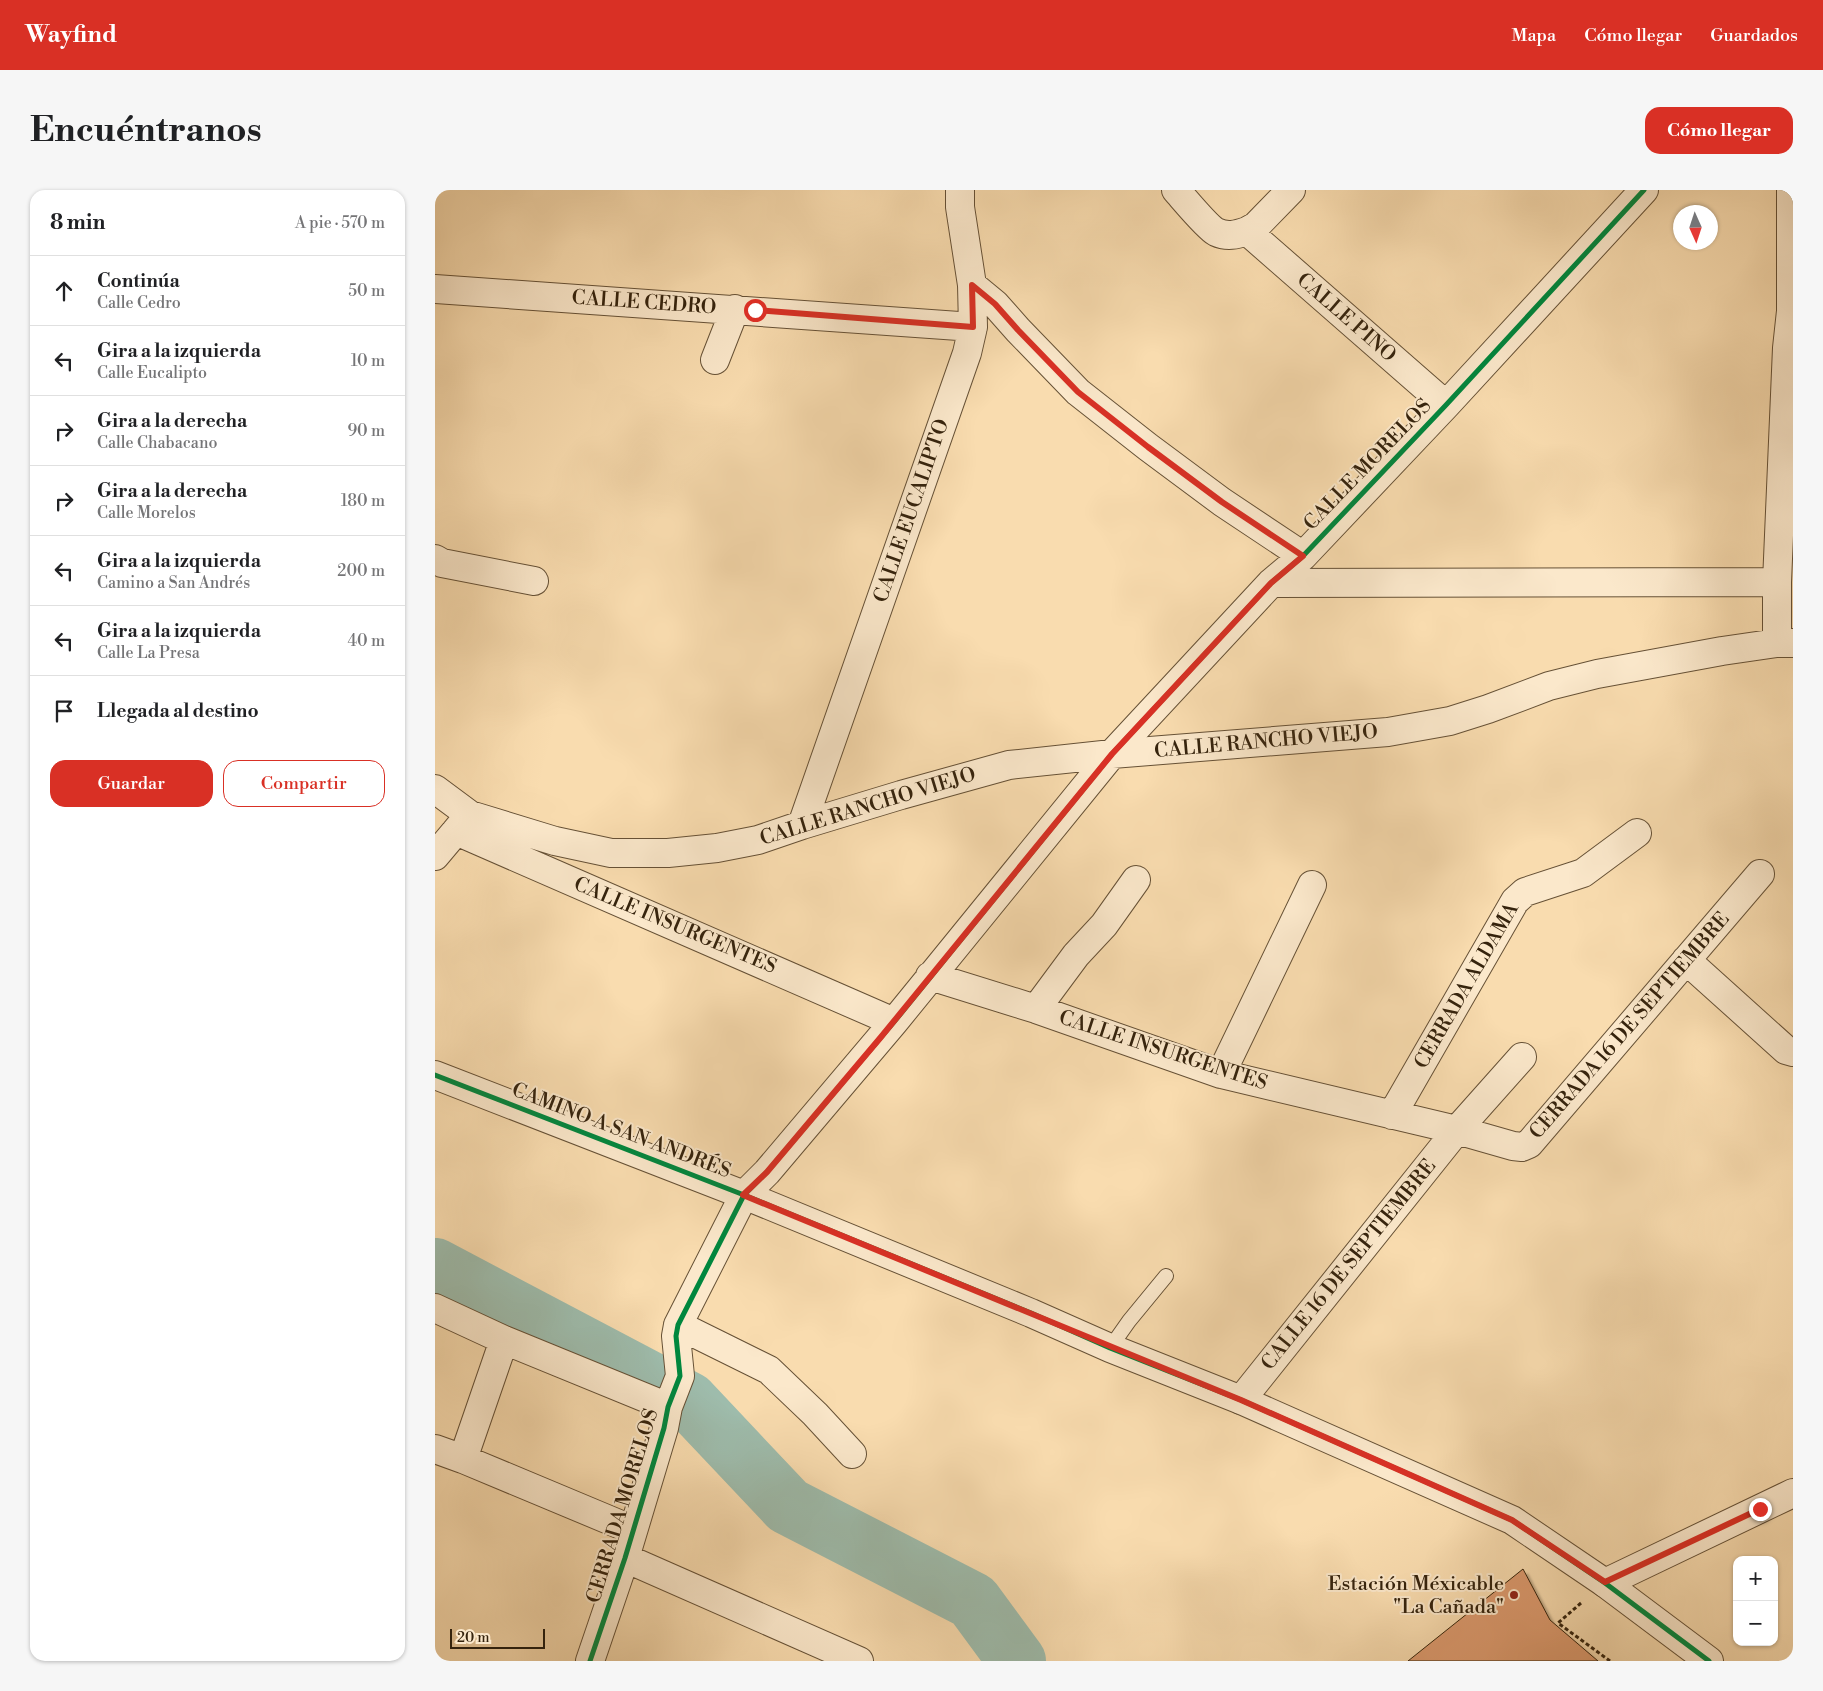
<!DOCTYPE html>
<html lang="es">
<head>
<meta charset="utf-8">
<style>
  :root { --surface:#fff; --page:#f6f6f6; --text:#202124; --muted:#757577; --line:#e0e0e0; --accent:#d93025 }
  body { margin:0; font-family:"Libre Bodoni",serif; background:var(--page); color:var(--text) }
  .controls { position:absolute; right:15px; bottom:15px; display:grid; overflow:hidden; border-radius:10px; box-shadow:0 1px 4px #0004 }
  .controls button { width:45px; height:45px; display:grid; place-items:center; padding:0; border:0; border-bottom:1px solid var(--line); background:var(--surface); color:var(--text); font:25px sans-serif }
  .compass { position:absolute; left:1238px; top:15px; width:45px; height:45px; border-radius:50%; background:var(--surface); box-shadow:0 1px 4px #0004; rotate:177deg }
  .scale { position:absolute; left:15px; bottom:12px; width:95px; box-sizing:border-box; padding-left:5px; border:2px solid #35230d; border-top:0; font-size:14px; line-height:18px; white-space:nowrap; color:#35230d; -webkit-text-stroke:4px #fbe8cb; paint-order:stroke }
  .stop { position:absolute; width:15px; height:15px; margin:-11px; border:4px solid #d93025; border-radius:50%; background:#fff }
  .stop.end { background:#d93025; border-color:#fff; box-shadow:0 1px 5px #0008 }
  .list { margin:0; padding:0; list-style:none }
  h2 { display:flex; justify-content:space-between; align-items:center; height:65px; margin:0; padding:0 20px; font-size:21px }
  h2 small { font-size:16px; font-weight:400; color:var(--muted) }
  .list li { display:grid; grid-template-columns:32px 1fr auto; gap:15px; align-items:center; box-sizing:border-box; height:70px; padding:0 20px; border-top:1px solid var(--line) }
  .list b { display:block; font-size:19px; white-space:nowrap }
  .list p { margin:0; font-size:16px; white-space:nowrap; color:var(--muted) }
  .list em { font-size:16px; font-style:normal; color:var(--muted) }
  .actions { display:flex; gap:10px; padding:15px 20px }
  .actions a { flex:1; padding:11px 0; border:1px solid var(--accent); border-radius:15px; text-align:center; font-size:18px; color:var(--accent) }
  .actions .main { background:var(--accent); color:#fff }
  .icon { flex:none; width:28px; height:28px; fill:none; stroke:currentColor; stroke-width:2; stroke-linecap:round; stroke-linejoin:round }
  .map { position:relative; flex:none; width:1358px; height:1471px; overflow:hidden; border-radius:15px }
  header { display:flex; align-items:center; gap:30px; box-sizing:border-box; height:70px; padding:0 25px; background:var(--accent); color:#fff }
  header strong { font-size:24px }
  nav { display:flex; gap:28px; margin-inline-start:auto; font-size:18px }
  .intro { display:flex; align-items:center; justify-content:space-between; box-sizing:border-box; height:120px; padding:0 30px }
  h1 { margin:0; font-size:35px }
  .button { padding:12px 22px; border-radius:15px; background:var(--accent); color:#fff; font-size:18px; font-weight:700 }
  main { display:flex; gap:30px; padding:0 30px }
  aside { flex:1; background:var(--surface); border-radius:15px; box-shadow:0 1px 4px #0004 }
  .map>svg:first-child { display:block }
  .lines { fill:none; stroke-linecap:round; stroke-linejoin:round }
  .river { stroke:#9ebcac; stroke-width:58 }
  .building { fill:#dc9a6e; stroke:#35230d; filter:url(#shadow) }
  .service-casing { stroke:#665136; stroke-width:16 }
  .minor-casing { stroke:#665136; stroke-width:30 }
  .tertiary-casing { stroke:#665136; stroke-width:30 }
  .path { stroke:#35230d; stroke-width:3; stroke-dasharray:4 2.5; stroke-linecap:butt }
  .service { stroke:#fbe8cb; stroke-width:14 }
  .minor { stroke:#fbe8cb; stroke-width:28 }
  .tertiary { stroke:#fbe8cb; stroke-width:28 }
  .cycleway-casing { stroke:#fbe8cb; stroke-width:8 }
  .cycleway { stroke:#00873e; stroke-width:5 }
  .route { stroke:#d93025; stroke-width:6 }
  .poi-dot { fill:#8f2418; stroke:#fbe8cb; stroke-width:2 }
  .labels { text-anchor:middle; dominant-baseline:central; stroke-width:4; stroke-linejoin:round; paint-order:stroke }
  .street-label { font-size:20px; fill:#35230d; stroke:#fbe8cb }
  .poi-label { font-size:20px; fill:#35230d; stroke:#fbe8cb; text-anchor:end }
</style>
</head>
<body>
<header>
<strong>Wayfind</strong>
<nav><a>Mapa</a><a>Cómo llegar</a><a>Guardados</a></nav>
</header>
<div class="intro"><h1>Encuéntranos</h1><a class="button">Cómo llegar</a></div>
<main>
<aside>
<h2>8 min<small>A pie · 570 m</small></h2>
<ul class="list">
<li><svg class="icon" aria-label="ahead" viewBox="0 0 24 24"><path d="M12 20V5M6 11l6-6 6 6"/></svg><div><b>Continúa</b><p>Calle Cedro</p></div><em>50 m</em></li>
<li><svg class="icon" aria-label="left" viewBox="0 0 24 24"><path d="M17 20v-9H6M10 6l-5 5 5 5"/></svg><div><b>Gira a la izquierda</b><p>Calle Eucalipto</p></div><em>10 m</em></li>
<li><svg class="icon" aria-label="right" viewBox="0 0 24 24"><path d="M7 20v-9h11M14 6l5 5-5 5"/></svg><div><b>Gira a la derecha</b><p>Calle Chabacano</p></div><em>90 m</em></li>
<li><svg class="icon" aria-label="right" viewBox="0 0 24 24"><path d="M7 20v-9h11M14 6l5 5-5 5"/></svg><div><b>Gira a la derecha</b><p>Calle Morelos</p></div><em>180 m</em></li>
<li><svg class="icon" aria-label="left" viewBox="0 0 24 24"><path d="M17 20v-9H6M10 6l-5 5 5 5"/></svg><div><b>Gira a la izquierda</b><p>Camino a San Andrés</p></div><em>200 m</em></li>
<li><svg class="icon" aria-label="left" viewBox="0 0 24 24"><path d="M17 20v-9H6M10 6l-5 5 5 5"/></svg><div><b>Gira a la izquierda</b><p>Calle La Presa</p></div><em>40 m</em></li>
<li><svg class="icon" aria-label="arrive" viewBox="0 0 24 24"><path d="M6 21V4h12l-3 4 3 4H6"/></svg><div><b>Llegada al destino</b></div></li>
</ul>
<div class="actions"><a class="main">Guardar</a><a>Compartir</a></div>
</aside>
<div class="map">
<svg width="1358" height="1471" viewBox="0 0 1358 1471">
  <defs>
    <filter id="shadow"><feDropShadow dx="4.5" dy="4.5" stdDeviation="1" flood-color="#0004"/></filter>
  </defs>
  <rect width="100%" height="100%" fill="#f9dcaf"/>
  <filter id="stains"><feTurbulence type="fractalNoise" baseFrequency=".004" numOctaves="4"/><feColorMatrix values="0 0 0 0 .2 0 0 0 0 .09 0 0 0 0 .02 0 0 0 .5 -.17"/></filter>
  <radialGradient id="worn" r=".72"><stop offset=".6" stop-color="#630" stop-opacity="0"/><stop offset="1" stop-color="#630" stop-opacity=".3"/></radialGradient>
  <g class="lines">
    <path class="river" d="M0 1077 254 1211 353 1316 538 1411 582 1471"/>
  </g>
  <path class="building" d="M1088 1379 1115 1430 1163 1471H973Z"/>
  <g class="lines">
    <g class="service-casing">
      <path id="service" d="M675 1158 694 1131 731 1086"/>
    </g>
    <g class="minor-casing">
      <path id="minor" d="M741 0C749 9 772 37 781 42 792 47 801 45 812 41L1011 215
        M812 41 821 36 856 0
        M537 95 560 114 583 140 643 202 713 257 787 312 868 366
        M0 99 538 137
        M280 170 300 119
        M0 369 7 373 99 391
        M836 393 1342 392
        M1342 453V392L1352 158 1356 121V0
        M0 599 35 625 120 651 176 663H233L282 658 323 650 367 635 466 605 574 575 677 564 953 542 1015 531 1053 519 1114 496 1162 484 1287 461 1342 453H1358
        M367 635 532 163 538 137 537 95 525 17V0
        M21 641 459 832
        M0 666 32 628
        M1251 770 1351 860 1358 862
        M495 786 601 819 786 884 1022 940 1078 956 1087 957 1094 954 1325 684
        M601 819 641 765 669 735 701 690
        M786 884 877 695
        M957 925 1080 711 1090 702 1148 683 1202 643
        M0 1118 69 1150 233 1217
        M243 1135 334 1180 380 1224 417 1264
        M806 1210 1022 940 1087 867
        M0 1259 28 1269 198 1340
        M28 1269 69 1150
        M190 1368 424 1471
        M1170 1393 1358 1303
        M155 1471 190 1368 229 1238 233 1217 245 1186 241 1146 243 1135 309 1005 332 982 459 832 677 564 836 393 868 366 1011 215 1209 0"/>
    </g>
    <g class="tertiary-casing">
      <path id="tertiary" d="M0 885 309 1005 596 1123 675 1158 806 1210 1077 1330 1170 1393 1274 1471"/>
    </g>
    <path class="path" d="M1146 1413 1123 1433 1175 1471"/>
    <use href="#service" class="service"/>
    <use href="#minor" class="minor"/>
    <use href="#tertiary" class="tertiary"/>
    <g class="cycleway-casing">
      <path id="cycleway" d="M0 885 309 1005 596 1123 675 1158 806 1210 1077 1330 1170 1393 1274 1471
        M155 1471 190 1368 229 1238 233 1217 245 1186 241 1146 243 1135 309 1005 332 982 459 832 677 564 836 393 868 366 1011 215 1209 0"/>
    </g>
    <use href="#cycleway" class="cycleway"/>
  </g>
  <g class="lines">
    <path class="route" d="M320 120 538 137 537 95 560 114 583 140 643 202 713 257 787 312 868 366 836 393 677 564 446 847 332 982 308 1005 806 1210 1077 1330 1170 1392 1325 1319"/>
  </g>
  <circle class="poi-dot" cx="1079" cy="1405" r="5"/>
  <g class="labels">
    <g class="street-label">
      <text transform="translate(209 113) rotate(4)">CALLE CEDRO</text>
      <text transform="translate(911 128) rotate(41)">CALLE PINO</text>
      <text transform="translate(933 275) rotate(-46)">CALLE MORELOS</text>
      <text transform="translate(477 321) rotate(-71)">CALLE EUCALIPTO</text>
      <text transform="translate(831 552) rotate(-5)">CALLE RANCHO VIEJO</text>
      <text transform="translate(433 617) rotate(-17)">CALLE RANCHO VIEJO</text>
      <text transform="translate(240 736) rotate(23)">CALLE INSURGENTES</text>
      <text transform="translate(1032 796) rotate(-60)">CERRADA ALDAMA</text>
      <text transform="translate(1195 836) rotate(-49)">CERRADA 16 DE SEPTIEMBRE</text>
      <text transform="translate(728 861) rotate(18)">CALLE INSURGENTES</text>
      <text transform="translate(186 941) rotate(21)">CAMINO A SAN ANDRÉS</text>
      <text transform="translate(914 1075) rotate(-51)">CALLE 16 DE SEPTIEMBRE</text>
      <text transform="translate(188 1316) rotate(-73)">CERRADA MORELOS</text>
    </g>
    <g class="poi-label">
      <text x="1069" y="1394">Estación Méxicable<tspan x="1069" dy="23">"La Cañada"</tspan></text>
    </g>
  </g>
  <rect width="100%" height="100%" filter="url(#stains)"/>
  <rect width="100%" height="100%" fill="url(#worn)"/>
</svg>
<div class="controls">
<button>+</button>
<button>−</button>
</div>
<svg class="compass" viewBox="-18 -18 36 36"><path d="M0-13l5 13h-10z" fill="#e53935"/><path d="M0 13l5-13h-10z" fill="#757577"/></svg>
<div class="scale">20 m</div>
<div class="stop" style="left:320px;top:120px"></div>
<div class="stop end" style="left:1325px;top:1319px"></div>
</div>
</main>
</body>
</html>
